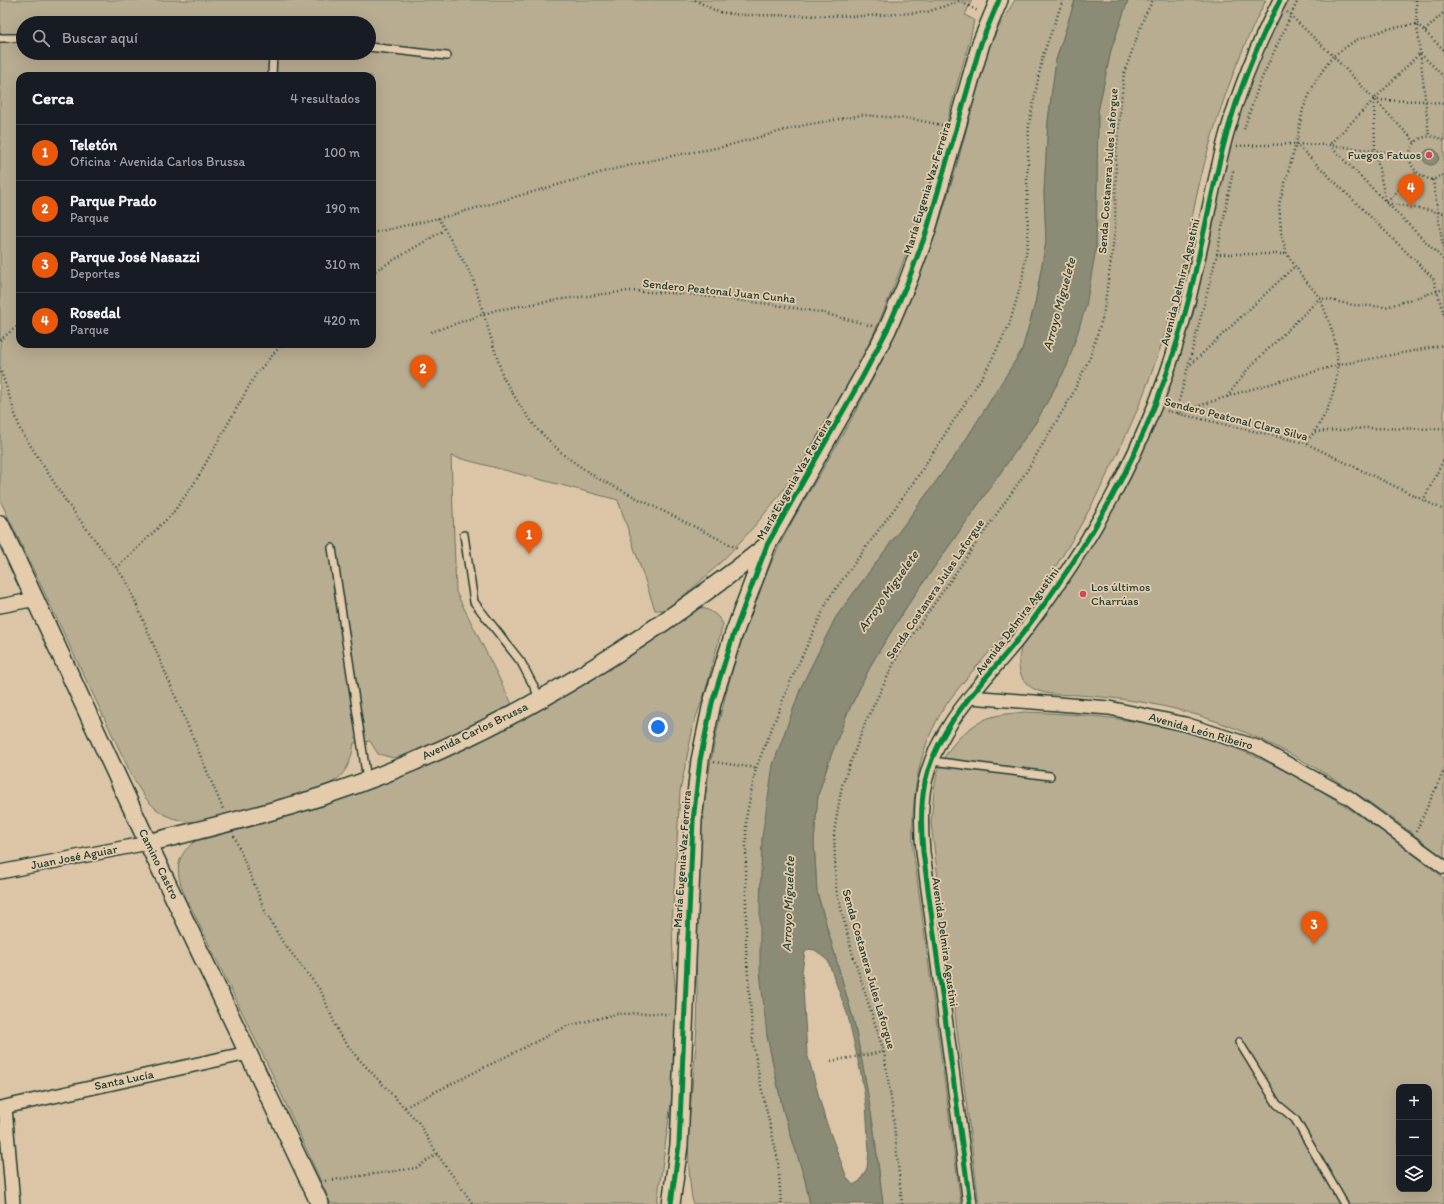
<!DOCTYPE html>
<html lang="es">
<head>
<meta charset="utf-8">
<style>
  :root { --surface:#171b24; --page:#242831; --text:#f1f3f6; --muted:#9ea1a6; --line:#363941; --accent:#ea580c }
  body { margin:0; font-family:Itim,sans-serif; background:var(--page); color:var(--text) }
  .controls { position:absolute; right:12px; bottom:12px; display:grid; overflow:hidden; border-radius:8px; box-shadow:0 4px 16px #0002 }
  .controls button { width:36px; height:36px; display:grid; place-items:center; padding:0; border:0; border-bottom:1px solid var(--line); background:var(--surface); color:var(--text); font:20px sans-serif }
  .you { position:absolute; left:658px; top:727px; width:14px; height:14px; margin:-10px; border:3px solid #fff; border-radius:50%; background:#1a73e8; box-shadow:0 0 0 6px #1a73e833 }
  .badge { display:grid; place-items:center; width:26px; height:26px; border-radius:50%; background:var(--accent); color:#fff; font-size:13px; font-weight:700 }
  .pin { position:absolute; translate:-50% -33px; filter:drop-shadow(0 1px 2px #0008) }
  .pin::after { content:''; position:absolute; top:21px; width:14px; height:12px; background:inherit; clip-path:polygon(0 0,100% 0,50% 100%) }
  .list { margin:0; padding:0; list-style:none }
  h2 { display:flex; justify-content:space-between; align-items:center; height:52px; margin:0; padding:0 16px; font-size:17px }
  h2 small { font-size:13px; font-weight:400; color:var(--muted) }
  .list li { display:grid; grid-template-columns:26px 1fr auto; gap:12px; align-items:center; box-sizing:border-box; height:56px; padding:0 16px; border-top:1px solid var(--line) }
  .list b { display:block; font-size:15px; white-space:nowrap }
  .list p { margin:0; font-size:13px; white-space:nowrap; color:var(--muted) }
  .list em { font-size:13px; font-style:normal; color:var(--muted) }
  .icon { flex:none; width:22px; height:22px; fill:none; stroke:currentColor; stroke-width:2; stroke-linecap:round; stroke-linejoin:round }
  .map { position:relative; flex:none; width:1444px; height:1204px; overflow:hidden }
  .search { position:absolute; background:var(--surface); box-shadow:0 4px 16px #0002; left:16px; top:16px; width:360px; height:44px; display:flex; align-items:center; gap:10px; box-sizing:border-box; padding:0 14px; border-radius:22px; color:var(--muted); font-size:15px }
  .panel { position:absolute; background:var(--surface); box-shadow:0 4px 16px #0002; left:16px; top:72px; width:360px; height:276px; border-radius:12px }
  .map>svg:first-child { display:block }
  .green { fill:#b8ac91; stroke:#6c7462; fill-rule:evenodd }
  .water { fill:#8c8b75; stroke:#606c5b; fill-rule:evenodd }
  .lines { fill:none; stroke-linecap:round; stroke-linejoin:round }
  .service-casing { stroke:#1f3d34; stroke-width:10 }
  .minor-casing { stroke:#1f3d34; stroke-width:16 }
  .tertiary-casing { stroke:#1f3d34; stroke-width:20 }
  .path { stroke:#1f3d34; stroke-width:2.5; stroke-dasharray:1 3; stroke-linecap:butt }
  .service { stroke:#e3cbab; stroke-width:7 }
  .minor { stroke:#e3cbab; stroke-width:13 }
  .tertiary { stroke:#e3cbab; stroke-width:17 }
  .cycleway-casing { stroke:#e3cbab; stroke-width:8 }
  .cycleway { stroke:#00873e; stroke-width:5 }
  .poi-dot { fill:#d1495b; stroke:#e3cbab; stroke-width:1.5 }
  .labels { text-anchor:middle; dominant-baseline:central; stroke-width:3.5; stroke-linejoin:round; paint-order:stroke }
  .poi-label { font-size:12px; fill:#1f3d34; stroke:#e3cbab; text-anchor:end }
  .street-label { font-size:12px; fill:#1f3d34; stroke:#e3cbab }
  .water-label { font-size:13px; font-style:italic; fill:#2a453a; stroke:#e3cbab }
</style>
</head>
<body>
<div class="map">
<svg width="1444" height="1204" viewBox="0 0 1444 1204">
  <rect width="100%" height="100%" fill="#dbc5a6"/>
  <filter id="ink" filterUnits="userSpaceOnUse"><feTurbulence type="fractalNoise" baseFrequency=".025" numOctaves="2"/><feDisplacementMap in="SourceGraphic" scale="8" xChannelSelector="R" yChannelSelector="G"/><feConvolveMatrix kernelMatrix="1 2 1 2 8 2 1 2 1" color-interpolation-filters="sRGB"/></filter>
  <g filter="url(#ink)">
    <path class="green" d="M0 0H972L965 15 974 20C969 48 959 75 952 103 904 291 825 488 666 610H655L618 500 451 456 456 592 512 704 455 734 406 755 394 758 378 754 370 741 354 743C352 757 348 771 336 780 317 794 275 802 252 808 234 813 214 821 196 822 188 822 179 820 172 818 153 811 143 796 134 780L0 500ZM23 23H369V53H23ZM20 76H372V344H20Z
      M1015 0H1075L1056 60 1048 121 1044 192 1046 242 1035 304 1022 350 960 449 836 617 802 685 773 765 767 1036 783 1110 805 1180 810 1204H693C682 1142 694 1088 697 1026 699 994 695 963 695 931 696 804 721 675 773 559 790 522 812 488 832 453 862 402 889 349 912 294 933 245 949 194 963 143 972 108 978 71 993 39 999 25 1007 13 1015 0Z
      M1128 0H1266C1237 56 1215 119 1200 181 1190 223 1184 267 1172 309 1156 367 1134 422 1107 475 1084 522 1054 574 1021 615 1001 641 977 664 957 690 919 737 911 790 913 849L961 1204H883L874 1131 864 1072 854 1022 817 892 814 841 818 795 830 758 847 714 873 661 907 606 1036 422 1067 366 1096 248 1098 111 1111 50Z
      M1286 0H1444V858C1361 792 1267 728 1162 706 1134 700 1106 697 1078 695 1063 694 1047 696 1034 689 1014 678 1017 655 1025 639L1162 402 1179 360 1193 314 1215 217 1218 184 1244 96Z
      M696 606C708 609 717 613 723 624L706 689 694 723 680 791 672 923 673 961 677 1009 676 1067 657 1204H331L275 1080 183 891C173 864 179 852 202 836L367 787Z
      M1024 712C1084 714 1145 719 1203 737 1293 764 1371 821 1444 878V1204H979L931 823C933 806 933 787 938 771 945 751 963 730 982 721 994 714 1010 714 1024 712ZM1399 1087H1429V1189H1399Z"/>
    <path class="water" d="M1075 0H1128L1111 50 1098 111 1096 248 1086 306 1067 366 1036 422 907 606 873 661 847 714 830 758 818 795 814 841 817 892 854 1022 864 1072 874 1131 883 1204H810L805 1180 783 1110 767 1036 760 971V907L762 837 773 765 802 685 836 617 960 449 1022 350 1035 304 1046 242 1044 192 1048 121 1056 60ZM809 949 815 950 828 961 848 1016 861 1074 866 1105 869 1151 867 1168 860 1181 853 1185 847 1178 825 1119 807 1053 802 971 805 952Z
      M1423 157a8 8 0 1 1 16 0a8 8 0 1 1-16 0Z"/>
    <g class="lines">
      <g class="service-casing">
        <path id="service" d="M0 38H23
          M369 47 447 56
          M272 76 273 53
          M464 535 474 602 521 662 540 698
          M332 548 367 780
          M932 761 1050 776
          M1239 1042 1277 1104 1295 1119 1344 1204"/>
      </g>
      <g class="minor-casing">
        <path id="minor" d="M0 606 36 599
          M970 697 1109 708 1185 724 1257 747 1348 797 1444 867
          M0 872 148 843
          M5 1107 13 1204
          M0 1108 248 1053
          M970 1204 923 852C921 829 920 805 925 782 938 723 987 679 1023 633 1055 591 1085 546 1111 499 1145 437 1171 370 1188 302 1202 247 1211 191 1226 136 1239 89 1258 43 1280 0"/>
      </g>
      <g class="tertiary-casing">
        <path id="tertiary" d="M0 524 148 843 320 1204
          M148 843C207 828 268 814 326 795 453 753 577 684 685 607 712 587 740 568 766 546
          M671 1204 679 1145 693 821 700 760 712 703 733 636 767 545 863 376 887 330 908 281 926 233 981 43 999 0"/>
      </g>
      <path class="path" d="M695 0 718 12 740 15 865 16 927 12 959 1 978 11
        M1416 0 1417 24 1444 50
        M1287 12 1333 56 1316 80 1303 109 1296 144 1279 204 1281 233 1287 254 1302 276 1320 298 1353 305 1386 307 1444 289
        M1425 31 1444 12
        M1444 77 1420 53 1329 145 1444 260
        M1374 100 1375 150 1386 202
        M1374 100 1425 101 1444 104
        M1244 129 1260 82 1298 0
        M1444 140C1410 123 1393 171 1433 180L1444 174
        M1415 142 1333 56 1356 40 1387 29 1417 24 1429 135
        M1296 144 1433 278 1444 315
        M1237 146 1296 144 1329 145 1409 155
        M1433 180 1444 254
        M1387 202 1416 172
        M1387 203 1444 213
        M438 218 472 276 503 377 519 404 538 430 565 456 597 478 739 549
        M372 233 448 216 610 170 671 156 722 147 805 125 862 115 912 119 942 125
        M1216 254H1287
        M372 273 444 230
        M431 332 496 310 563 299 629 291 687 294 769 304 819 312 873 326
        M0 340 20 324
        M1188 367 1295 266
        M0 368 20 429 67 503 127 582 223 809
        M1227 397 1247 370 1320 298C1325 311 1331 325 1334 338 1344 375 1330 416 1305 443
        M1167 411 1305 443 1444 510
        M1176 413 1217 254 1233 171
        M1177 413 1238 393 1338 365 1444 345
        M1315 432 1364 428 1444 429
        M1423 501 1444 459
        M117 568 172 514 194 484 256 374 282 344
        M714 762 756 768
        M1416 832 1444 770
        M234 836 266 913 282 941 321 991 339 1034 356 1056 418 1122 437 1154 473 1204
        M831 1061 884 1052
        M405 1107 567 1026 616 1014 658 1013 670 1015
        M325 1181 416 1168 437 1154
        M781 1204 778 1160 760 1082 753 1042 746 948V818L756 768 791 680 829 598 916 479 987 369 1009 325 1022 281 1028 239 1027 181 1029 124 1043 55 1063 0
        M902 1204 892 1105 884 1052 852 952 836 889 834 833 842 785 866 721 897 657 1026 472 1071 397 1090 357 1103 316 1115 232 1116 154 1124 73 1145 15 1153 0"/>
      <use href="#service" class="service"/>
      <use href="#minor" class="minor"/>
      <use href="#tertiary" class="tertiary"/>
      <g class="cycleway-casing">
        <path id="cycleway" d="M671 1204 679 1145 693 821 700 760 712 703 733 636 767 545 863 376 887 330 908 281 926 233 981 43 999 0
          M970 1204 923 852C921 829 920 805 925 782 938 723 987 679 1023 633 1055 591 1085 546 1111 499 1145 437 1171 370 1188 302 1202 247 1211 191 1226 136 1239 89 1258 43 1280 0"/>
      </g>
      <use href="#cycleway" class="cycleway"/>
    </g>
  </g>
  <g class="poi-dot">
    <circle cx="1429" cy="155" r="4"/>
    <circle cx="1083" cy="594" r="4"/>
  </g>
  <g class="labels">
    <g class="poi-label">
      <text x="1421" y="155">Fuegos Fatuos</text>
      <text x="1091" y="587" text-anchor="start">Los últimos<tspan x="1091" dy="14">Charrúas</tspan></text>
    </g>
    <g class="street-label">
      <text transform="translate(1108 171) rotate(-86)">Senda Costanera Jules Laforgue</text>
      <text transform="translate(927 188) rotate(-73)">María Eugenia Vaz Ferreira</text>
      <text transform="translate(1180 282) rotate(-76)">Avenida Delmira Agustini</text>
      <text transform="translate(719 291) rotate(6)">Sendero Peatonal Juan Cunha</text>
      <text transform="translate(1236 419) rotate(14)">Sendero Peatonal Clara Silva</text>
      <text transform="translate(794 479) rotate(-60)">María Eugenia Vaz Ferreira</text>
      <text transform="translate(935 589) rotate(-56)">Senda Costanera Jules Laforgue</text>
      <text transform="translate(1017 621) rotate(-53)">Avenida Delmira Agustini</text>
      <text transform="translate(475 731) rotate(-26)">Avenida Carlos Brussa</text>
      <text transform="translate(1201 731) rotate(16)">Avenida León Ribeiro</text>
      <text transform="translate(74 857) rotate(-11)">Juan José Aguiar</text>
      <text transform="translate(682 859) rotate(-86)">María Eugenia Vaz Ferreira</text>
      <text transform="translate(159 864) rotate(64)">Camino Castro</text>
      <text transform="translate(945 942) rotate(82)">Avenida Delmira Agustini</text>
      <text transform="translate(869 969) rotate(74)">Senda Costanera Jules Laforgue</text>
      <text transform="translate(124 1080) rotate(-12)">Santa Lucía</text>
    </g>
    <g class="water-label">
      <text transform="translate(1059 304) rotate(-75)">Arroyo Miguelete</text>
      <text transform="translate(888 591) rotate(-55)">Arroyo Miguelete</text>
      <text transform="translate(788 904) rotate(-88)">Arroyo Miguelete</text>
    </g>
  </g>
</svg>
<div class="controls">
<button>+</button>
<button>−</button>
<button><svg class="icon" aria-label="layers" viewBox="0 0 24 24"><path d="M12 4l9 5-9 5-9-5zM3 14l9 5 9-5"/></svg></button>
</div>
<div class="you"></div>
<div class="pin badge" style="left:529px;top:554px">1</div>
<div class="pin badge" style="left:423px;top:388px">2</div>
<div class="pin badge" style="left:1314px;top:944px">3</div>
<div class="pin badge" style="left:1411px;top:207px">4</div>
<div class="search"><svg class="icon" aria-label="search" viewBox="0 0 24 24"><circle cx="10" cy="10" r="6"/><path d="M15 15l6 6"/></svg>Buscar aquí</div>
<section class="panel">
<h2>Cerca<small>4 resultados</small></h2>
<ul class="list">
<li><span class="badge">1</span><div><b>Teletón</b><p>Oficina · Avenida Carlos Brussa</p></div><em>100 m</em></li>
<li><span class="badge">2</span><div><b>Parque Prado</b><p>Parque</p></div><em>190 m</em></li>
<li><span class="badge">3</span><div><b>Parque José Nasazzi</b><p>Deportes</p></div><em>310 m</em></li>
<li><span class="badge">4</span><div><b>Rosedal</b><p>Parque</p></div><em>420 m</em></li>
</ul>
</section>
</div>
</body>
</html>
